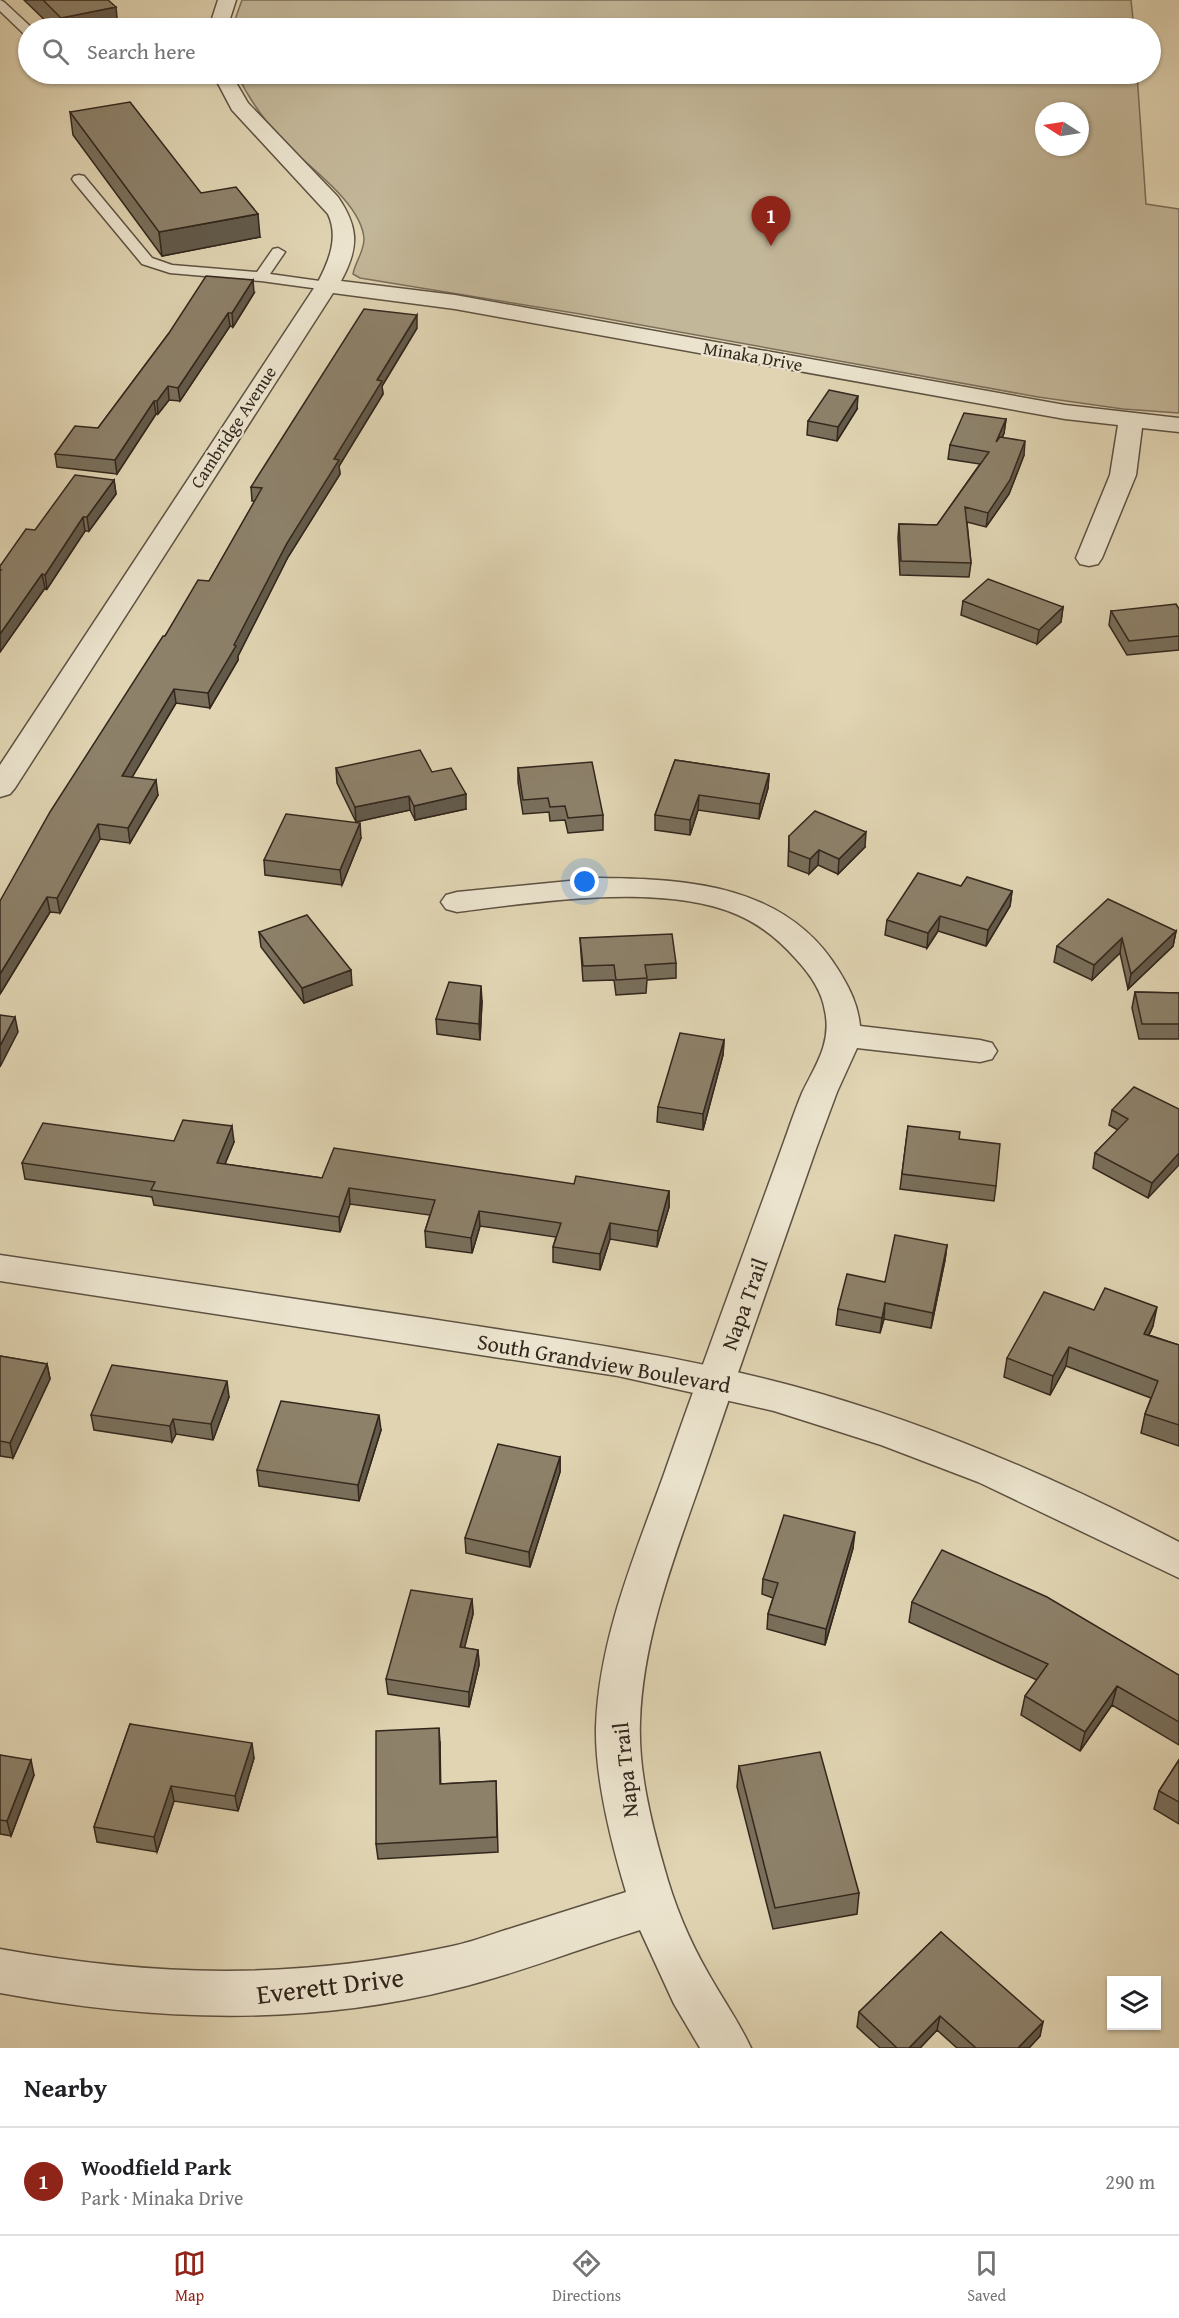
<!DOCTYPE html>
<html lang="en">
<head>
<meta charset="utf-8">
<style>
  :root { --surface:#fff; --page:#f6f6f6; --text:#202124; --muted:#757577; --line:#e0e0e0; --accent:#8f2418 }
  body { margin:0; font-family:"Gentium Book Plus",serif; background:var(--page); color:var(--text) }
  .controls { position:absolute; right:18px; bottom:18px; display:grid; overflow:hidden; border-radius:0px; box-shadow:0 2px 4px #0004 }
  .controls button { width:54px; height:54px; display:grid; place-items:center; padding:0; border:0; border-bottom:2px solid var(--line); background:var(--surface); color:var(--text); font:30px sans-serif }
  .compass { position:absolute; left:1035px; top:102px; width:54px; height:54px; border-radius:50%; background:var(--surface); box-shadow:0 2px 4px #0004; rotate:282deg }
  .you { position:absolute; left:585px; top:882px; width:21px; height:21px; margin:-15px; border:4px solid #fff; border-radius:50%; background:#1a73e8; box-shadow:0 0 0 9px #1a73e833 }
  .badge { display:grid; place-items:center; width:39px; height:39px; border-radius:50%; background:var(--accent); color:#fff; font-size:20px; font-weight:700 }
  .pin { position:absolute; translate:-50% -50px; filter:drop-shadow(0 2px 3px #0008) }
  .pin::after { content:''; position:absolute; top:32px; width:21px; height:18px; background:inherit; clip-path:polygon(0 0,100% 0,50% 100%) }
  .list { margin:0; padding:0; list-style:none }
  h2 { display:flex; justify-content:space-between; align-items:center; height:78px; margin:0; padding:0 24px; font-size:26px }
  h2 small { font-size:20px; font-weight:400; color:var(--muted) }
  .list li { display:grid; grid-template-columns:39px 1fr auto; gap:18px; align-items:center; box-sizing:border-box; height:108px; padding:0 24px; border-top:2px solid var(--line) }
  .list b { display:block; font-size:22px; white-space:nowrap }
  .list p { margin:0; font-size:20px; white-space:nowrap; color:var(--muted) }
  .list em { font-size:20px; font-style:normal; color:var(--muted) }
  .icon { flex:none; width:33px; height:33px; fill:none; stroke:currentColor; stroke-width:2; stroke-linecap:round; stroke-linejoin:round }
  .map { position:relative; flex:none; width:1179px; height:2048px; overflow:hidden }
  .search { position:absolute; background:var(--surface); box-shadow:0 2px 4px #0004; left:18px; right:18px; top:18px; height:66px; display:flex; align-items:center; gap:15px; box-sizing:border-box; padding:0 21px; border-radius:33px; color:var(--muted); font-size:22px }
  .sheet { height:186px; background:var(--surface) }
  nav { display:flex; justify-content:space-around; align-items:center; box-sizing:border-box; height:84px; border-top:2px solid var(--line); background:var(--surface); font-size:16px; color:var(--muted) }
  nav a { display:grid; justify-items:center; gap:3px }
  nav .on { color:var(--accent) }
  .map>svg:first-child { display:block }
  .green { fill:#c3b799; stroke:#7b6f5b; stroke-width:1.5; fill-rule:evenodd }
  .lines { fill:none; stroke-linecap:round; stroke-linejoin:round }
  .service-casing { stroke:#5e5242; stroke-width:3 }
  .minor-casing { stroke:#5e5242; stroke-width:3 }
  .tertiary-casing { stroke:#5e5242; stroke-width:3 }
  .service { fill:#ebe3cd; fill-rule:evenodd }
  .minor { fill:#ebe3cd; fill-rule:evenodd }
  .tertiary { fill:#ebe3cd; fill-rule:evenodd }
  .wall { fill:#796f5b; stroke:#33271d; stroke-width:1.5 }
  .shaded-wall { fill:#635a4a; stroke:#33271d; stroke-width:1.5 }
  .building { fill:#8d816a; stroke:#33271d; stroke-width:1.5 }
  .labels { text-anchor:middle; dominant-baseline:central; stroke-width:4.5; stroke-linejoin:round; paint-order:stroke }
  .far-street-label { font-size:18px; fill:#33271d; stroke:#ebe3cd }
  .street-label { font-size:22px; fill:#33271d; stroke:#ebe3cd }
  .near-street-label { font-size:27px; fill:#33271d; stroke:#ebe3cd }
</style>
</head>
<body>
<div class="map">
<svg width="1179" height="2048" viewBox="0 0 1179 2048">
  <rect width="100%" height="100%" fill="#e0d4b2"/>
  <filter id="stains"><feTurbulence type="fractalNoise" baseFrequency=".00333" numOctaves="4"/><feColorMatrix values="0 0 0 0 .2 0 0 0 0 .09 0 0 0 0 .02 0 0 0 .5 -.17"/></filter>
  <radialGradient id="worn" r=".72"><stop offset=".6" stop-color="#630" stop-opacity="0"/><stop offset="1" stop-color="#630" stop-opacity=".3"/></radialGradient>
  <path class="green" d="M242 0H1131L1134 28H232Z
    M237 74H1137L1146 204 1179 209V413L1123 409 1038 397 580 314 360 278 353 274C355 262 364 252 364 239 362 204 310 168 287 145 267 124 249 100 237 74ZM1044 111H1080V147H1044Z"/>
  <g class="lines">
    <g class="service-casing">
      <path id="service" d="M0 0 4 2 32 28H28V34H24L0 11Z
        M134 74H228L222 78C203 78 147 85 134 74Z
        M79 175 84 176 152 258 172 265 257 272 273 249 278 248 285 252 270 274 327 282 334 286 327 290 261 281 170 273 142 264 74 182 72 179 74 176Z"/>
    </g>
    <g class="minor-casing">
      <path id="minor" d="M218 0H236L227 28H209Z
        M213 74H231L248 103 338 197C359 228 359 248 341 281L455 295 1065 405 1179 418V432L1142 428 1136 475 1102 558 1098 564 1089 566 1080 564 1076 558 1110 475 1118 425 1065 419 455 309 333 293 15 788 10 794 0 797V765L318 282C329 261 339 237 328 214L232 110Z
        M600 878C690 879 787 885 839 971 850 989 858 1005 860 1026L980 1040 992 1043 997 1051 992 1059 980 1062 857 1048 837 1092 817 1146C779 1255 741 1363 704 1472 676 1553 643 1635 640 1721 638 1769 651 1822 664 1867 674 1904 689 1940 708 1973 722 1998 739 2022 751 2048H700L674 2004 640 1930C578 1949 517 1974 454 1989 305 2027 150 2021 0 1993V1949C154 1977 294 1980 448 1947 469 1943 489 1935 509 1929 548 1917 587 1904 626 1892 611 1842 595 1779 596 1727 599 1638 635 1555 664 1474 702 1365 742 1258 781 1150 788 1131 794 1112 802 1093 815 1066 832 1043 825 1011 822 991 810 974 796 959 779 940 761 925 738 915 663 882 536 902 457 912L446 909 441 902 446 895 457 892Z"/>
    </g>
    <g class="tertiary-casing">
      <path id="tertiary" d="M0 1255C144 1276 287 1298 431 1319 552 1338 674 1354 793 1386 927 1422 1056 1478 1179 1542V1578L978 1482 881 1445 774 1411 618 1376 0 1281Z"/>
    </g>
    <use href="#service" class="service"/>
    <use href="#minor" class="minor"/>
    <use href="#tertiary" class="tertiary"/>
  </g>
  <path class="wall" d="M24 0H108L118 28H53Z
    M70 112 201 193 260 237 162 256 73 135Z
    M254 293 233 327 230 326 180 401 169 400 158 414H156L117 474 57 467 55 454 98 428 169 333Z
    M417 328 382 386 383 394 339 466 340 474 288 557 238 656V660L210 708 176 703 132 777 158 795 130 843 100 839 60 913 50 912 0 994 165 636 209 581 255 501H252L251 487Z
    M857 409 837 441 807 435 808 421Z
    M1006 419 1004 433 1002 438 1024 455 1009 494 986 527 967 522 971 563 969 577 900 575 898 538 899 524 937 525 980 464 948 459 950 445Z
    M114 480 116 494 89 531H85L47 589 45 588 0 652V566L35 530Z
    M963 601 1063 607 1061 622 1037 644 961 615Z
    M1179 609V650L1127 655 1109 625 1111 611Z
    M675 760 769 774 768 788 759 819 698 810 690 835 655 830V815Z
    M336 768 432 772 466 809 415 820 410 810 356 822 337 783Z
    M518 768 603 815V830L568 833 565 820 550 821 549 812 523 814 518 782Z
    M789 836 865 847 838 874 818 865 809 874 788 866Z
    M361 838 342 885 265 875 264 860Z
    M961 886 1012 891 1010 906 986 946 938 931 927 948 885 935 887 920Z
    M1176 931 1173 946 1128 989 1120 953 1092 980 1054 962 1057 946Z
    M259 932 352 985 304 1003 261 947Z
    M580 938 676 963V978L647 980 646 993 616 995 614 980 583 981 581 953Z
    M1135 992 1179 993V1039H1139L1132 1008Z
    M482 1001 480 1040 437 1034 436 1019Z
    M724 1040 723 1055 703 1130 657 1122 658 1107Z
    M1179 1109 1148 1198 1093 1168 1095 1153 1118 1130 1109 1125 1112 1110Z
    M908 1126 996 1186 994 1201 900 1189Z
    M174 1141 234 1142 225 1164 322 1178 574 1184 669 1191V1207L657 1247 610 1239 600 1270 553 1262V1247L556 1237 480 1226 472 1253 426 1247 425 1231 430 1215 350 1204 340 1232 154 1205 152 1197 25 1179 22 1163Z
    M947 1245 945 1260 931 1328 884 1319 880 1333 836 1325 838 1309Z
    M1094 1310 1153 1326 1149 1335 1179 1345V1446L1141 1433 1145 1414 1151 1398 1066 1366 1050 1395 1004 1377 1007 1358Z
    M0 1356 47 1364 50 1379 13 1458 0 1456Z
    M229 1397 213 1440 176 1434 172 1442 94 1430 91 1415Z
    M381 1430 359 1501 259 1486 257 1470Z
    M560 1457V1472L530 1567 466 1553 465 1538Z
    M853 1548 825 1645 767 1629 768 1614 773 1598 762 1594 763 1579Z
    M472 1599 473 1614 464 1648 478 1650 479 1665 469 1707 388 1694 386 1679Z
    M912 1602 1179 1675V1745L1112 1705 1080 1751 1021 1715 1025 1696 1037 1680 909 1622Z
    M130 1724 254 1758 238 1811 174 1801 157 1852 97 1842 94 1827Z
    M440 1743V1784L496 1781 498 1852 378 1859 376 1844Z
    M0 1755 34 1775 11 1836 0 1834Z
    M1179 1760V1824L1154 1809 1159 1791Z
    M739 1766 859 1893 857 1914 773 1929 737 1787Z
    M941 1932 1040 2036 1029 2048H957L937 2030 920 2048H880L857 2027 859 2012Z"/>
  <path class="shaded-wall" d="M116 7 118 28H62L61 18Z
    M258 214 260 237 162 256 159 232Z
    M253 280 254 293 233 327 232 313Z
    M228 313 230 326 180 401 178 388Z
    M417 315V328L382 386 383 394 339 466 340 474 288 557 238 656V660L210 708 208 693 287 543 334 459 377 380Z
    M168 386 169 400 158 414 157 401Z
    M858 396 857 409 837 441 838 427Z
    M154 401 156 414 117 474 115 460Z
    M1006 419 1004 433 995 456 996 442Z
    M1025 441 1024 455 1009 494 986 527 988 513Z
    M114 480 116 494 89 531 87 517Z
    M83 517 85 531 47 589 45 575Z
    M42 574 45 588 0 652V634Z
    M1063 607 1061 622 1037 644 1039 630Z
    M174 689 176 703 124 791 122 776Z
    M769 774 768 788 759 819 760 804Z
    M156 780 158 795 130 843 128 828Z
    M466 794V809L415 820 414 806Z
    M699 795 698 810 690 835V820Z
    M409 796 410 810 356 822 355 807Z
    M360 823 361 838 342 885 340 870Z
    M98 824 100 839 60 913 57 898Z
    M866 832 865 847 838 874 839 859Z
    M819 850 818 865 809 874 810 859Z
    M1012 891 1010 906 986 946 988 930Z
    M47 897 50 912 0 994V974Z
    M940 916 938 931 927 948 928 933Z
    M1176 931 1173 946 1128 989 1131 974Z
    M1122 938 1120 953 1092 980 1094 965Z
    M351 970 352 985 304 1003 302 988Z
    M481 986 482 1001 480 1040 479 1024Z
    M15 1017 18 1032 0 1067V1046Z
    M724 1040 723 1055 703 1130V1114Z
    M232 1126 234 1142 219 1178 217 1163Z
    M1179 1153V1165L1148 1198 1152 1183Z
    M349 1188 350 1204 340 1232 339 1217Z
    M669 1191V1207L657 1247 658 1231Z
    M479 1211 480 1226 472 1253 471 1238Z
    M610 1223V1239L600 1270V1254Z
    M947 1245 945 1260 931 1328 933 1313Z
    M885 1303 884 1319 880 1333 882 1318Z
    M1157 1307 1153 1326 1140 1353 1144 1334Z
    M1069 1347 1066 1366 1050 1395 1053 1376Z
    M47 1364 50 1379 13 1458 10 1443Z
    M227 1381 229 1397 213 1440 211 1424Z
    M379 1415 381 1430 359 1501 358 1485Z
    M173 1419 176 1434 172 1442 170 1426Z
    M560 1457V1472L530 1567 529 1552Z
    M855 1532 853 1548 825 1645 826 1629Z
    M472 1599 473 1614 461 1662 460 1647Z
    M478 1650 479 1665 469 1707V1692Z
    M1117 1686 1112 1705 1080 1751 1085 1732Z
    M439 1728 440 1743 441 1799 440 1784Z
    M252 1743 254 1758 238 1811 235 1796Z
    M31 1760 34 1775 11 1836 7 1821Z
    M171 1786 174 1801 157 1852 154 1837Z
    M940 2016 937 2030 920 2048H909Z
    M1043 2022 1040 2036 1029 2048H1018Z"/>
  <path class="building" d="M43 0H108L116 7 61 18Z
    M130 102 201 193 236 187 258 214 159 232 70 112Z
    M206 276 253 280 232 313H228L178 388 168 386 157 401H154L115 460 55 454 75 426 98 428 169 333Z
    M364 309 417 315 377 380 382 381 334 459 339 460 287 543 234 645 236 646 208 693 174 689 122 776 156 780 128 828 98 824 57 898 47 897 0 974V901L50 812 163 636H165L198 580 209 581 262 488 251 487Z
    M829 390 858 396 838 427 808 421Z
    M964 413 1006 419 996 442 1000 437 1025 441 1010 480 988 513 965 507 971 563 901 561 899 524 937 525 989 452 950 445Z
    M75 475 114 480 87 517H83L45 575 42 574 0 634V571L1 570H0V566L26 529 35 530Z
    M988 579 1063 607 1039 630 963 601Z
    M1176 604 1179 609V636L1129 641 1111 611Z
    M420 750 432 772 451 768 466 794 414 806 409 796 355 807 336 768Z
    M675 760 769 774 760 804 699 795 690 820 655 815Z
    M592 762 603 815 568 818 565 806 550 807 548 798 523 800 518 768Z
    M815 811 866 832 839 859 819 850 810 859 789 851V836Z
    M286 814 360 823 340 870 264 860Z
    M918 873 961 886 967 877 1012 891 988 930 940 916 928 933 887 920Z
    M1108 899 1176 931 1131 974 1122 938 1094 965 1057 946Z
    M307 915 351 970 302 988 259 932Z
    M672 934 676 963 645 965 647 978 616 980 614 965 583 966 580 938Z
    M449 982 481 986 479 1024 436 1019Z
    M1135 992 1179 993V1024H1142Z
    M0 1015 15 1017 0 1046Z
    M680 1033 724 1040 703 1114 658 1107Z
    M1134 1087 1179 1109V1153L1152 1183 1095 1153 1128 1119 1112 1110Z
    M183 1120 232 1126 217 1163 322 1178 334 1148 574 1184 576 1176 669 1191 658 1231 610 1223 600 1254 553 1247 561 1223 479 1211 471 1238 425 1231 435 1200 349 1188 339 1217 151 1190 155 1182 22 1163 43 1123 174 1141Z
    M908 1126 960 1132 959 1139 1000 1144 996 1186 902 1174Z
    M895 1235 947 1245 933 1313 885 1303 882 1318 838 1309 847 1274 885 1282Z
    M1105 1288 1157 1307 1144 1334 1179 1345V1425L1145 1414 1158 1381 1069 1347 1053 1376 1007 1358 1044 1292 1094 1310Z
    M0 1356 47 1364 10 1443 0 1441Z
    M112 1365 227 1381 211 1424 173 1419 170 1426 91 1415Z
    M281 1401 379 1415 358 1485 257 1470Z
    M498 1444 560 1457 529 1552 465 1538Z
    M784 1515 855 1532 826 1629 768 1614 778 1583 763 1579Z
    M942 1550 1047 1597 1179 1675V1722L1117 1686 1085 1732 1025 1696 1048 1664 912 1602Z
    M411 1590 472 1599 460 1647 478 1650 469 1692 386 1679Z
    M130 1724 252 1743 235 1796 171 1786 154 1837 94 1827Z
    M439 1728 440 1784 496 1781 497 1837 376 1844V1731Z
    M820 1752 859 1893 775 1908 739 1766Z
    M0 1755 31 1760 7 1821 0 1820Z
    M1179 1760V1802L1159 1791Z
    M941 1932 1043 2022 1018 2048H976L940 2016 909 2048H897L859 2012Z"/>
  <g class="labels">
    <g class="far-street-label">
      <text transform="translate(753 356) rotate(10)">Minaka Drive</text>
      <text transform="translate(233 427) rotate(-57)">Cambridge Avenue</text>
    </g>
    <g class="street-label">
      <text transform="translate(744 1304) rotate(-70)">Napa Trail</text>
      <text transform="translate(604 1363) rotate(10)">South Grandview Boulevard</text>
      <text transform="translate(625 1770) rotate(-96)">Napa Trail</text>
    </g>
    <g class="near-street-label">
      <text transform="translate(330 1985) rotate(-7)">Everett Drive</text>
    </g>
  </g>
  <rect width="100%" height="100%" filter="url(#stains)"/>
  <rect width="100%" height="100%" fill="url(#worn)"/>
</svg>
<div class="controls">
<button><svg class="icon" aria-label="layers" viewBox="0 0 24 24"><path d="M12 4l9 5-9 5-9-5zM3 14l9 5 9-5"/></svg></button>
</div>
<svg class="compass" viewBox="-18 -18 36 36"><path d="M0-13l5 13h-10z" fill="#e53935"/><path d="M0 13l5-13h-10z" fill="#757577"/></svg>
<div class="you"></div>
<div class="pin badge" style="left:771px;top:246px">1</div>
<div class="search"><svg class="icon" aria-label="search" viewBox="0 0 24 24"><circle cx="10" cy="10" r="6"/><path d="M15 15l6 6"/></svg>Search here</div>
</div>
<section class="sheet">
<h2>Nearby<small></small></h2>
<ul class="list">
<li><span class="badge">1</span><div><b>Woodfield Park</b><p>Park · Minaka Drive</p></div><em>290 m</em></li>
</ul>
</section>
<nav>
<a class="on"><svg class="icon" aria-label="map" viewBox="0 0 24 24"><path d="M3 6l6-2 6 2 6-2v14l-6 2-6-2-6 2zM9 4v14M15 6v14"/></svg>Map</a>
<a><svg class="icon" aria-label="directions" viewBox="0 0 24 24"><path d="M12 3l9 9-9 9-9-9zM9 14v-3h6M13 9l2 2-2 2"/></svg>Directions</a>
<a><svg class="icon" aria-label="saved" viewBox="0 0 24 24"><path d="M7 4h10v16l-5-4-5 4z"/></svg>Saved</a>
</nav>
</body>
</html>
